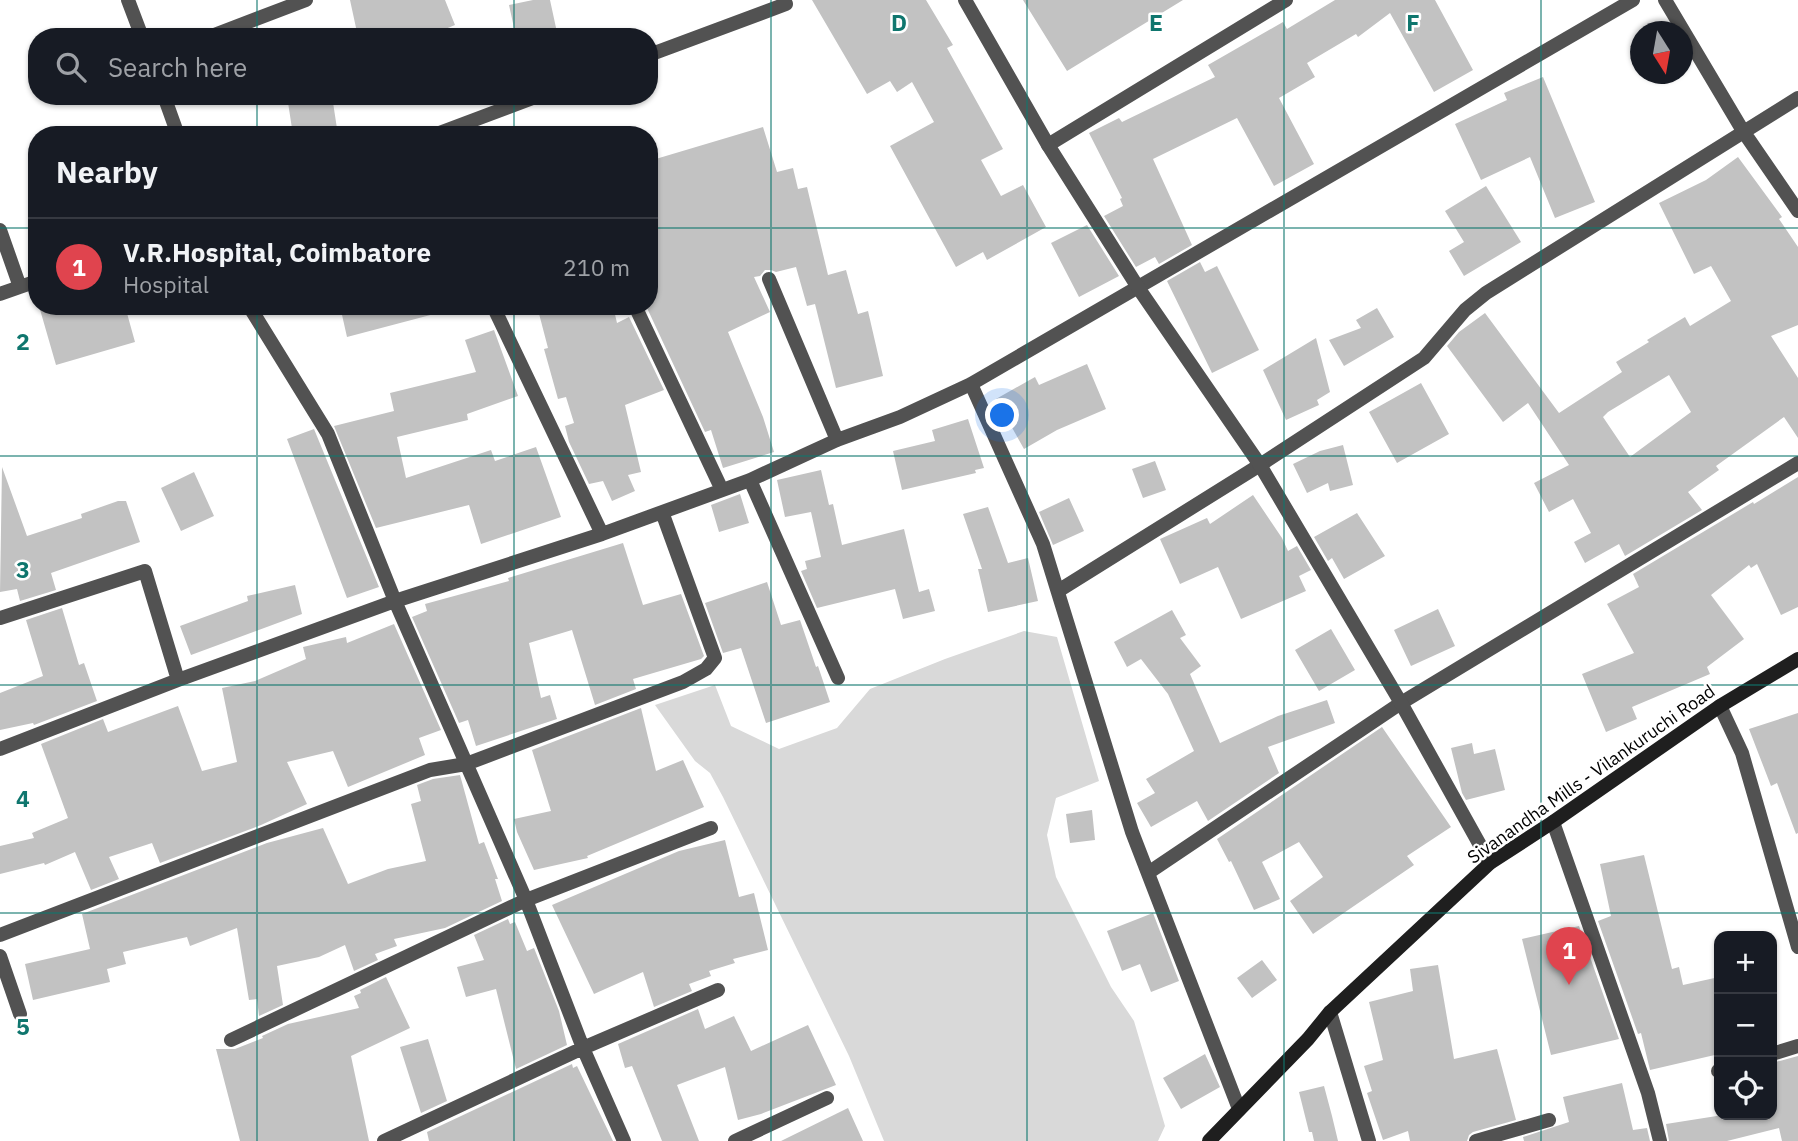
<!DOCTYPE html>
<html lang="en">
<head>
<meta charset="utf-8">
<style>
  :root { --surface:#171b24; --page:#242831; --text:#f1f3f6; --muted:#9ea1a6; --line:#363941; --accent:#b45309 }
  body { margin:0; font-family:"IBM Plex Sans",sans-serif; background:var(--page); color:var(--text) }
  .controls { position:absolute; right:21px; bottom:21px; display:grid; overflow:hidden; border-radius:14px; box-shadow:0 2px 5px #0004 }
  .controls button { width:63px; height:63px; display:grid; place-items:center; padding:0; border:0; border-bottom:2px solid var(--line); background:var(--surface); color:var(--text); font:35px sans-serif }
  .compass { position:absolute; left:1630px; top:21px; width:63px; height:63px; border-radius:50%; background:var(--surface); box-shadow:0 2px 5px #0004; rotate:169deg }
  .you { position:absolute; left:1003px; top:416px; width:24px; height:24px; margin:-18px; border:5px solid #fff; border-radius:50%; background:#1a73e8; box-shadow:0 0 0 10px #1a73e833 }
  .badge { display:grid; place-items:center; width:46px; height:46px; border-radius:50%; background:var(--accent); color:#fff; font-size:23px; font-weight:700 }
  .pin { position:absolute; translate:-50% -58px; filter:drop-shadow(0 2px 4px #0008) }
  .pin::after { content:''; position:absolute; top:37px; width:24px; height:21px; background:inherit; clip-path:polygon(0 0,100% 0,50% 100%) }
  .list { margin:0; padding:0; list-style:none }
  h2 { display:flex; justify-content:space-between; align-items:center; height:91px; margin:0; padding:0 28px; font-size:30px }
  h2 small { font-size:23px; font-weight:400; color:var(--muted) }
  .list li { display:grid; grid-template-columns:46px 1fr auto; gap:21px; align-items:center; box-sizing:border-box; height:98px; padding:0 28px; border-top:2px solid var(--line) }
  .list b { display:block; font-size:26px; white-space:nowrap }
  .list p { margin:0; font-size:23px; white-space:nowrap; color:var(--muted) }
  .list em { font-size:23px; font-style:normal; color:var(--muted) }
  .icon { flex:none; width:38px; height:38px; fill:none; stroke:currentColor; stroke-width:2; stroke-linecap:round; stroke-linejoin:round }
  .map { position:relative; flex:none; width:1798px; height:1141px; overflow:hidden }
  .search { position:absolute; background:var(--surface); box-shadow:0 2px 5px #0004; left:28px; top:28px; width:630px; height:77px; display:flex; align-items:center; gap:18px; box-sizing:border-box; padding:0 24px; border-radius:28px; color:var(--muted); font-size:26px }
  .panel { position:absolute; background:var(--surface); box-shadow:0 2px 5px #0004; left:28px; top:126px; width:630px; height:189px; border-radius:28px }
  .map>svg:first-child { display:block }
  .green { fill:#d9d9d9 }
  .building { fill:#c2c2c2; fill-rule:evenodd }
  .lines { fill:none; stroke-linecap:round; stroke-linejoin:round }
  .minor { stroke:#525252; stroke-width:14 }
  .tertiary { stroke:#525252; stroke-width:14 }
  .secondary { stroke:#1f1f1f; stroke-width:14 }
  .grid { fill:none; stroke:#0f766e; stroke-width:2; stroke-opacity:0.55 }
  .labels { text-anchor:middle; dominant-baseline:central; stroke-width:5; stroke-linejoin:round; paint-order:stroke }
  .street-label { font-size:18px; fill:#000; stroke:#fff }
  .grid-label { font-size:23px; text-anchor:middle; font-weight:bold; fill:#0f766e; stroke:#fff; stroke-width:5; stroke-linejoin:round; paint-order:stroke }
</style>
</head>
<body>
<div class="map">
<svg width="1798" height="1141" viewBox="0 0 1798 1141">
  <rect width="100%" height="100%" fill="#fff"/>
  <path class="green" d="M1024 631 1057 637 1099 781 1056 798 1047 835 1056 877 1111 987 1134 1021 1165 1126 1158 1141H884L849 1056 723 797 710 773 695 761 655 705 715 685 731 726 779 749 837 728 870 689 945 659Z"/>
  <path class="building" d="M350 0H445L455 25 426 37H358Z
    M533 0H550L558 37H516L509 5Z
    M812 0H926L953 45 947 48 1003 149 981 160 1001 196 1023 185 1046 227 987 260 983 252 956 267 890 146 934 122 912 82 897 92 890 81 867 94Z
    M1023 0H1183L1067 71Z
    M1335 0H1435L1473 70 1434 92 1390 13 1358 37 1356 34 1307 63 1315 77 1279 98 1314 164 1274 186 1237 118 1153 159 1192 245 1159 264 1155 257 1136 267 1104 216 1123 206 1120 199 1122 198 1089 133 1119 118 1122 122 1215 77 1208 65 1283 22 1287 29Z
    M1543 77 1595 202 1555 218 1530 157 1481 180 1455 124 1507 100 1504 93Z
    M287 96H332L338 135H293Z
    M763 127 777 172 793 168 798 189 807 187 828 275 846 270 858 314 868 311 883 376 836 388 815 304 807 306 796 267 776 272 771 270H765L760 276 754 277 770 312 728 332 763 417 774 452 723 468 711 430 705 432 647 308 649 307V161Z
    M1738 157 1782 217 1779 219 1798 247V325L1771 336 1798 378V438L1784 417 1716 466 1719 470 1688 492 1702 510 1625 556 1619 544 1585 563 1574 542 1591 533 1573 499 1549 512 1534 483 1569 465 1528 403 1503 422 1447 346 1459 332 1485 313 1559 413 1622 372 1616 362 1649 342 1647 340 1685 317 1690 326 1731 301 1711 266 1694 274 1659 203 1706 180ZM1669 375 1691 412 1630 457 1603 417 1608 412Z
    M1486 186 1521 242 1464 276 1449 251 1464 242 1445 211Z
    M1087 225 1119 276 1079 297 1051 243Z
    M1200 262 1205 272 1217 266 1259 350 1212 373 1167 281Z
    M39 306H125L135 342 56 365Z
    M340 306H437L438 313 347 337Z
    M537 306H613L617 323 629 317 664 390 625 405 641 472 628 475 635 491 612 501 603 481 589 484 569 442 565 426 574 423 566 397 558 399 544 349 548 348Z
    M1377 308 1394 337 1344 366 1329 340 1361 328 1356 320Z
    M494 330 518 396 467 414 468 420 397 437 406 478 491 450 495 461 536 447 561 517 481 544 469 505 376 528 334 426 394 411 390 393 476 372 465 340Z
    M1316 338 1330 392 1317 400 1319 405 1286 420 1263 370Z
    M1087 364 1106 409 1057 430 1024 449 996 399 1035 377 1039 385Z
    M1421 383 1449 434 1397 463 1369 412Z
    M968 419 984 468 975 470 976 473 902 490 893 451 935 441 932 430Z
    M314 429 379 587 347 598 287 439Z
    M1343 445 1353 485 1330 491 1328 483 1307 493 1293 464 1320 451Z
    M1155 461 1166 490 1143 498 1132 469Z
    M2 467 27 536 82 518 81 514 118 501H126L140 542 51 573 56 590 20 601 17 589 0 592Z
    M821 470 829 505 833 504 842 545 904 529 919 592 929 589 935 611 903 619 895 589 817 608 801 571 807 569 805 561 821 557 811 512 785 517 777 480Z
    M194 472 214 516 181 531 161 488Z
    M1798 477V607L1781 615 1757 564 1751 568 1749 565 1711 595 1744 639 1707 667 1710 674 1632 707 1637 719 1606 732 1582 674 1634 653 1607 604 1639 587 1633 574 1753 502 1754 504Z
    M740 494 749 523 719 532 711 505Z
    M1253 495 1282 538 1288 551 1297 546 1311 570 1299 576 1306 591 1241 619 1218 567 1180 584 1160 539 1207 518 1210 524Z
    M1069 498 1084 531 1053 545 1039 512Z
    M988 507 1008 563 1028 558 1038 601 988 612 978 569H982L963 514Z
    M1357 513 1385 556 1344 579 1332 558 1328 561 1314 537Z
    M623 543 643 605 681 594 704 656 701 659 633 679 636 689 595 705 572 630 529 643 541 698 550 695 557 719 476 746 468 720 459 723 412 617 427 611 425 604 509 581 508 578Z
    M767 582 781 625 800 620 816 667 818 666 830 702 766 723 741 648 723 653 705 603Z
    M295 585 302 614 191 655 180 626 248 601 247 596Z
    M62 608 79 665 84 663 97 701 34 725 33 723 0 730V693L43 676 26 620Z
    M1438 609 1455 646 1411 666 1394 630Z
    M1172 610 1186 635 1180 638 1201 666 1190 674 1220 743 1278 716 1327 700 1335 723 1268 747 1279 773 1208 821 1197 801 1151 827 1137 803 1155 793 1146 779 1194 751 1168 694 1141 659 1127 667 1114 642Z
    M394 624 441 730 419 738 425 755 348 787 333 751 287 762 307 804 261 825 160 863 152 843 109 857 119 879 91 890 75 852 45 865 44 863 0 874V846L34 838 32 833 68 818 41 744 103 719 108 732 178 706 202 771 237 762 222 688 255 681 306 659 303 647 346 637 347 643Z
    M1331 629 1355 670 1319 691 1295 650Z
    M641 708 656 771 683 760 704 807 587 856 588 858 534 870 517 832 514 819 551 811 532 750Z
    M1798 713V833L1796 834 1777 783 1771 786 1749 729Z
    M1382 727 1451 827 1407 856 1414 865 1313 934 1290 901 1323 877 1299 842 1262 862 1280 899 1254 910 1231 861 1229 862 1217 839Z
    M1472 743 1474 754 1495 749 1505 790 1466 800 1462 793 1451 748Z
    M460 775 479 844 484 842 498 879H495L502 901 445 928 394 939 397 946 375 954 378 960 354 971 345 945 319 957 277 966 283 1005 259 1016 257 999 249 1000 237 928 190 946 187 937 123 952 126 964 107 969 110 982 33 1000 25 964 90 949 82 914 267 843 323 828 348 884 388 869 426 861 411 804 421 801 417 785 433 779Z
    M1092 810 1095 840 1070 843 1066 814Z
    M725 840 739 897 754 893 768 950 733 959 735 963 709 971 711 976 689 984 692 991 654 1007 643 972 594 994 552 905 679 851Z
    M1644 855 1672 969 1679 967 1683 985 1719 977V1054L1650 1070 1641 1033 1638 1034 1598 921 1611 916 1600 864Z
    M1153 913 1179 981 1151 992 1140 964 1122 971 1107 931Z
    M508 919 510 924 515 922 527 951 534 948 559 1011 567 1045 516 1069 496 989 466 997 457 967 484 960 474 935Z
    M1579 926 1619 1039 1551 1055 1522 939Z
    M1262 960 1277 980 1252 998 1237 978Z
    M1438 965 1454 1059 1497 1049 1516 1120 1473 1132 1469 1135 1467 1141H1410L1408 1131 1383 1140 1367 1093 1372 1091 1364 1066 1383 1060 1369 1002 1413 991 1410 969Z
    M386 977 410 1028 351 1056 369 1141H240L216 1049H235L263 1038 262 1036 288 1024 359 1008 354 996 361 993 360 990Z
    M698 1009 705 1029 734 1016 751 1051 808 1025 836 1085 761 1114 738 1120 725 1067 677 1085 699 1141H662L632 1066 625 1068 618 1044Z
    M428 1039 447 1101 421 1113 400 1047Z
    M1205 1054 1220 1087 1181 1109 1163 1078Z
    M1798 1056V1141H1782L1779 1128 1727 1141H1669L1666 1124 1723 1115H1772V1063Z
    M572 1064 573 1068 577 1066 613 1141H429L427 1132Z
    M1622 1083 1633 1130 1647 1128 1650 1141H1524L1523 1137 1569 1122 1563 1097Z
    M1324 1086 1332 1116 1338 1141H1314L1312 1132H1309L1299 1092Z
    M848 1108 863 1141H781Z"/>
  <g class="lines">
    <path class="minor" d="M128 0 142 37
      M1665 0 1743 131 1798 211
      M209 37 306 0
      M649 55 786 4 784 0
      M164 96 178 135
      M434 135 538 96
      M1048 145 1286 0
      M0 230 20 287
      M769 279 837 440
      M0 294 37 281
      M249 306 328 434 395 601 526 900 583 1048 624 1141
      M493 306 602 534
      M635 306 722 490
      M971 384 1043 544 1132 832 1239 1109
      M750 480 838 678
      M1058 591 1260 465 1424 358 1465 310 1486 293 1798 98
      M0 618 145 571 178 680
      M1720 706 1742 753 1798 947
      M0 749 178 680 395 601 602 534 750 480 837 440 900 417 971 384 1633 0
      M1553 822 1648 1093 1660 1141
      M1148 873 1401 703 1798 463
      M0 935 430 770 466 764 683 682 706 669 715 658 662 512
      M0 956 20 1014
      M1330 1012 1369 1141
      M231 1040 526 900 711 828
      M1772 1054 1798 1046
      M1718 1071 1719 1070
      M384 1141 583 1048 718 990
      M735 1141 827 1098
      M1476 1141 1549 1120"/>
    <path class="tertiary" d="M965 0 1048 145 1139 289 1260 465 1401 703 1490 863"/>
    <path class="secondary" d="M1209 1141 1308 1039 1330 1012 1490 863 1553 822 1720 706 1798 659"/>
  </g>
  <path class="grid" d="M257 0V37M514 0V37M771 0V1141M1027 0V1141M1284 0V1141M1541 0V1141M257 96V135M514 96V135M0 228H37M649 228H1798M257 306V1141M514 306V1141M0 456H1798M0 685H1798M0 913H1798"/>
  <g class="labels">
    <g class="street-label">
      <text transform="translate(1591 774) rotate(-35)">Sivanandha Mills - Vilankuruchi Road</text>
    </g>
  </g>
  <g class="grid-label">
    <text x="899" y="31">D</text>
    <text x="1156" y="31">E</text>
    <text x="1413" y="31">F</text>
    <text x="23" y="350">2</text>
    <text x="23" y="578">3</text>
    <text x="23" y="807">4</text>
    <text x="23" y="1035">5</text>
  </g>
</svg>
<div class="controls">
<button>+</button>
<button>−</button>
<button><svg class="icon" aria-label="locate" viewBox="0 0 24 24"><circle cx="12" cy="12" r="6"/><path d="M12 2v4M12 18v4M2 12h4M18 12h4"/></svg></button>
</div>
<svg class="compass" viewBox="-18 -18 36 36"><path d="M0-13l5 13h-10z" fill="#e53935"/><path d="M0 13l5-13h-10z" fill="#9ea1a6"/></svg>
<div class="you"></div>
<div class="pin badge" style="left:1569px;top:985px;background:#e0444e">1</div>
<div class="search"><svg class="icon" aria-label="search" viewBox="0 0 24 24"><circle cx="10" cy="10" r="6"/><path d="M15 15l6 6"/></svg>Search here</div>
<section class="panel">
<h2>Nearby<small></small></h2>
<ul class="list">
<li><span class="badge" style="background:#e0444e">1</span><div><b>V.R.Hospital, Coimbatore</b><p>Hospital</p></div><em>210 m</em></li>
</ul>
</section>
</div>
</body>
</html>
